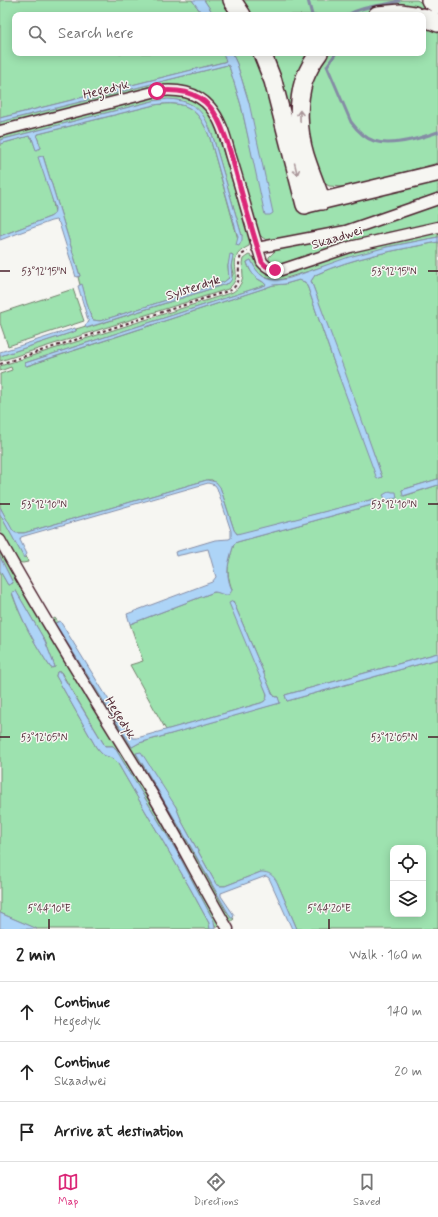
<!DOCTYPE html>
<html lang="en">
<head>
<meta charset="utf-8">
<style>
  :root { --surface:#fff; --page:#f6f6f6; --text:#222; --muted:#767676; --line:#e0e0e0; --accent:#db2777 }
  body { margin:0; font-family:Mynerve,sans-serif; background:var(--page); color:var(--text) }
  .controls { position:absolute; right:12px; bottom:12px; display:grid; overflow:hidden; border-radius:8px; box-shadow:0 2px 10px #0003 }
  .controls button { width:36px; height:36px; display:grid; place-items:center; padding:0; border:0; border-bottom:1px solid var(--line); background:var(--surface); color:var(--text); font:20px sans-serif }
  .stop { position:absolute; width:12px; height:12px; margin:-9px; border:3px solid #db2777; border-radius:50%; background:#fff }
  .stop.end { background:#db2777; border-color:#fff; box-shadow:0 1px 4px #0008 }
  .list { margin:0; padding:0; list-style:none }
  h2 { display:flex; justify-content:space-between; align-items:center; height:52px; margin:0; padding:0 16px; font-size:17px }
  h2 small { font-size:13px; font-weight:400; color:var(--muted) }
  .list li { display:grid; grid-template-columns:26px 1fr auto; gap:12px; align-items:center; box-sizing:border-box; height:60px; padding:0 16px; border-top:1px solid var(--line) }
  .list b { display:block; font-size:15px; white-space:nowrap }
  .list p { margin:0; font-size:13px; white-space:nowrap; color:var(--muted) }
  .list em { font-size:13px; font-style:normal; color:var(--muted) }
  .icon { flex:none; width:22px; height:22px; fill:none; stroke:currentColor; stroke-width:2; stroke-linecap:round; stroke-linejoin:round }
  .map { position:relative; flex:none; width:438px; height:929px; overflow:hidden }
  .search { position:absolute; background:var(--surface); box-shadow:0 2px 10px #0003; left:12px; right:12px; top:12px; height:44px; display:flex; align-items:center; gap:10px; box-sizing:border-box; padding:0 14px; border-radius:8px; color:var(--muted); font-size:15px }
  .sheet { height:232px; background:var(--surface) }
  nav { display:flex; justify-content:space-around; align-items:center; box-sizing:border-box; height:56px; border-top:1px solid var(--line); background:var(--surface); font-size:11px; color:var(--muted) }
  nav a { display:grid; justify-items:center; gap:2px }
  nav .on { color:var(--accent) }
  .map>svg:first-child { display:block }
  .green { fill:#9de2af; stroke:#74806d; fill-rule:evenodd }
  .water { fill:#add4f7; stroke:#858ca5 }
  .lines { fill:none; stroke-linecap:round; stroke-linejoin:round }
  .stream { stroke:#858ca5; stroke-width:3 }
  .minor-casing { stroke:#4a1f2b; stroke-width:13 }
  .primary-casing { stroke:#4a1f2b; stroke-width:19 }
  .trunk-casing { stroke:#4a1f2b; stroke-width:20 }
  .path { stroke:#4a1f2b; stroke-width:2; stroke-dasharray:3 3; stroke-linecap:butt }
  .minor { stroke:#f6f6f2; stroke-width:10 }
  .primary { stroke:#f6f6f2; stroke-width:16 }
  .trunk { stroke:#f6f6f2; stroke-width:17 }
  .oneway { stroke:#a99598 }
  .route { stroke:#db2777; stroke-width:5 }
  .ticks { fill:none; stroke:#4a1f2b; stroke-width:1.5 }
  .labels { text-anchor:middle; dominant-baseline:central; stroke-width:3; stroke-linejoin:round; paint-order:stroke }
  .street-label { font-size:13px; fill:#4a1f2b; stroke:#f6f6f2 }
  .ticks-label { font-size:10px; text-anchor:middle; fill:#4a1f2b; stroke:#f6f6f2; stroke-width:3; stroke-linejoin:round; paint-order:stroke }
</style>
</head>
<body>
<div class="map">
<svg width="438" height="929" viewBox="0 0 438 929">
  <rect width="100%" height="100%" fill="#f6f6f2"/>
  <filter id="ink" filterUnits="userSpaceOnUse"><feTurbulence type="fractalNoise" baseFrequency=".025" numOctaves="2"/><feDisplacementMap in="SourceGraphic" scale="8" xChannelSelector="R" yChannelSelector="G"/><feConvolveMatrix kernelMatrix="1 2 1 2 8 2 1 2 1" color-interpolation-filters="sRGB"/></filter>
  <g filter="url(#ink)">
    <path class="green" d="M0 0H192L203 15H15V53H223L226 61 224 62 0 118Z
      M204 0H227L237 15H214Z
      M235 0H417L438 13V19L376 12 366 15H245Z
      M423 22 438 28V163L353 186 342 187 329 186 321 181 306 141 305 99 324 53H423Z
      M232 53H257L296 192 301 214 438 179V193L358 222 337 229 267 240 263 238 257 232 225 124 193 90 183 86 171 85 157 87 0 126V122L227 65 229 66 241 105 253 158 249 103 237 64Z
      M265 53H315L298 137Z
      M157 95C165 95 175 93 183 96 200 100 209 112 216 127L250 241 249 246C245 248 241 250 238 254 230 267 244 276 228 289L0 361V356L76 331V329L86 326 87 328 229 283 233 274 231 266 233 255 231 254 228 266 229 278 224 282 100 321 93 320 89 312 82 285H80L78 277 80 276 43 156 55 212 54 215 50 217 0 236V144L29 136 32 138 36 149 41 148 37 137 38 134 154 105C187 100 198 108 210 138L238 239 242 236 213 137C201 105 188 96 153 101L0 140V134Z
      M438 202V223L390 232 340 244 286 264 277 266 269 260V257L277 249Z
      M438 232V237L387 247 280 280C264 279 258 276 251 260L247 262C248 268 253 275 258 279 261 281 264 282 266 285L25 363 27 366 265 288 273 285 285 284 299 280 305 282 308 288 333 360 378 478 382 477 311 281 315 275C353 257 397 250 438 242V479L402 490 404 496 438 485V653L285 695 287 701 438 659V929H297L277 882 261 872 225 886H220L216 884 182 822 176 807 136 753 183 833 226 911 234 919 230 922 50 621 55 618 58 622 56 623 132 747 139 743 279 703 278 697H275L272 693 233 601 267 694C267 699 266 701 261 703L166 730 130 665 143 661 130 624 214 592H218L224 595 232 590C225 569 228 564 234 544L237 542 375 504 376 501 374 499 240 534H237L234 530 220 487 212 480H207L24 533H15L11 528 0 507V374L12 370 11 367 0 371V366L233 292 238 288 241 283 243 276 242 263 243 259 247 256 249 255 253 257 263 271 278 275 329 257ZM393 848H423V914H393Z
      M73 289 84 321 8 346 0 323V313Z
      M0 514 24 557 26 556 28 562 23 563 17 562 0 531Z
      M0 548 64 661 144 789 216 915 214 916 219 925 216 927 210 914 177 852 115 748 113 746H105L61 672H57L56 676 96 747C98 749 99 751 101 753 106 758 112 756 117 762L190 888 209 923 210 929H37L0 913V571L8 585 13 583 0 557ZM16 591 45 641 55 667 51 668C35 645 21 619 12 593Z"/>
    <path class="water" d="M192 0H204L214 15H203Z
      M223 53H232L237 64 249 103 273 213 270 215H265L241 105 229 66 227 65 0 122V118L224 62 226 61Z
      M168 99C197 101 204 112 213 137L242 236V240L239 246 236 245 238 237 210 138C198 108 187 100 154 105L38 134 37 137 41 148 36 150 32 138 29 136 0 144V140L153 101Z
      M43 156 80 276 76 277 59 223 56 220 51 221 0 240V236L50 217C54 215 55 213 55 208L38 157Z
      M438 237V242C397 250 353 257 315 275L311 281 344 369 382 477 377 479 333 360 308 288 305 282 299 280 285 284 273 285 265 288 26 366 25 363 266 285C264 282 262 281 258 279 252 275 249 268 247 262L251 260C259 279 270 283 290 278L349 257 387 247Z
      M230 254 233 255 231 266 232 279 229 283 86 328 85 325 89 322 88 320 78 286 82 284 91 318 93 320 100 321 224 282 229 278 228 266Z
      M75 328 76 331 0 356V352Z
      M438 479V485L403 496 402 490Z
      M207 480 216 482 220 487 234 530 237 534 374 499 376 501 375 504 237 542 234 544C229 561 224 572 232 590 228 600 221 592 214 592L130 624 127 614 212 582 216 577 208 549 176 556 175 552 215 540 229 539 231 538V531L217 488 215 485 208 483 24 536 21 537 20 540 27 554 24 558 0 514V507L13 531 16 533H24Z
      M390 491 392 492H396L397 498 386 500 383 495Z
      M0 557 13 583 8 585 0 571Z
      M16 591 45 641 55 667 51 668C35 645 21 619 12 592Z
      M233 601 272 693 275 697H278L280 703 139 743 132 747 55 623 60 621 128 731 133 738H137L261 703C266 701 267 699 267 694L229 603Z
      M438 653V659L287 701 285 695Z
      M57 672H61L62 675 105 746H113L115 748 177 852 210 914 214 921 215 929H210L209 923 190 888 117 762C112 756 106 758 101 753 99 751 98 749 96 747L56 676Z
      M141 752 176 807 182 822 216 884 220 886H225L261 872C269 872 273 875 277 882L297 929H292L269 878 266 876 221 893V896L234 915 233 918H231L183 833 136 753Z
      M0 913 33 927 37 929H0Z"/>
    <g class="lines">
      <path class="stream" d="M308 0 312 15
        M347 15C365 5 380 7 399 1L396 0
        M336 53 327 66 351 122C357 130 364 138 374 141 392 147 421 138 438 132"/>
      <g class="minor-casing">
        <path id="minor" d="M0 131 157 91C177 89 196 91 210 107 222 121 226 140 231 157 242 192 251 227 262 262 268 269 273 270 281 270L350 247 438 227
          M257 248 346 231 438 199
          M0 540C46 624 98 705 148 787 176 833 200 882 228 929"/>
      </g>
      <g class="primary-casing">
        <path id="primary" d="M309 204 438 173"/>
      </g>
      <g class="trunk-casing">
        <path id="trunk" d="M232 0 242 15
          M430 0 438 5
          M377 15 401 13 414 15
          M423 17 438 23
          M262 53 273 81 305 205
          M319 53C313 61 308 70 304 80 297 103 298 132 305 155 310 171 316 186 322 201"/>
      </g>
      <path class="path" d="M0 364 231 290C242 281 238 278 239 265 239 262 240 259 241 255L248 251"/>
      <use href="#minor" class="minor"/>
      <use href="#primary" class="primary"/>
      <use href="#trunk" class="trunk"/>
    </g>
    <defs><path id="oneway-shaft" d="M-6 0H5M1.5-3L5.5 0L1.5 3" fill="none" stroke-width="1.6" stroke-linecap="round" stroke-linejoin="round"/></defs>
    <g class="oneway">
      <use href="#oneway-shaft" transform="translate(300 116) rotate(-91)"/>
      <use href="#oneway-shaft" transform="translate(296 169) rotate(76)"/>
    </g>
  </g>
  <g class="lines" filter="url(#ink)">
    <path class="route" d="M157 91C177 89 196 91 210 107 224 123 233 162 239 183 246 210 254 236 262 262L266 266 275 270"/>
  </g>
  <path class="ticks" d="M0 271H10M428 271H438M0 504H10M428 504H438M0 737H10M428 737H438M49 919V929M329 919V929"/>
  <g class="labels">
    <g class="street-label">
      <text transform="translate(106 90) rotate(-14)">Hegedyk</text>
      <text transform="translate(337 238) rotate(-17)">Skaadwei</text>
      <text transform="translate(193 288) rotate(-18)">Sylsterdyk</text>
      <text transform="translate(120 718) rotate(58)">Hegedyk</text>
    </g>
  </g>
  <g class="ticks-label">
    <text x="44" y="275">53°12'15"N</text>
    <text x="394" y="275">53°12'15"N</text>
    <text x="44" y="508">53°12'10"N</text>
    <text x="394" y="508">53°12'10"N</text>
    <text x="44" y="741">53°12'05"N</text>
    <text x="394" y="741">53°12'05"N</text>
    <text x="49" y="912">5°44'10"E</text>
    <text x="329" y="912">5°44'20"E</text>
  </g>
</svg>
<div class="controls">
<button><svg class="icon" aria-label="locate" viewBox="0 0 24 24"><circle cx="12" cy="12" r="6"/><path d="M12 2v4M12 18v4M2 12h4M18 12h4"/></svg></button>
<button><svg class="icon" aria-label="layers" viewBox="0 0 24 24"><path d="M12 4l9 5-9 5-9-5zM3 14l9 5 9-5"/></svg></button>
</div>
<div class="stop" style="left:157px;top:91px"></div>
<div class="stop end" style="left:275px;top:270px"></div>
<div class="search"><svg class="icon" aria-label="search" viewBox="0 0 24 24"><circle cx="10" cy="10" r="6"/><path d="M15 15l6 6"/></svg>Search here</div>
</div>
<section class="sheet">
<h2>2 min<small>Walk · 160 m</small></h2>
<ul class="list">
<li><svg class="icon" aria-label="ahead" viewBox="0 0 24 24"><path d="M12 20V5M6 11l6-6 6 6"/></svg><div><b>Continue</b><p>Hegedyk</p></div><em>140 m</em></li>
<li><svg class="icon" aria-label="ahead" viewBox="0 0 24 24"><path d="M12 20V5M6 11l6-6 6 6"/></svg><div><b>Continue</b><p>Skaadwei</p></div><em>20 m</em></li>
<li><svg class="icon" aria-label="arrive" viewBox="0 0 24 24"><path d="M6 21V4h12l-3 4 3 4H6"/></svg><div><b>Arrive at destination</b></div></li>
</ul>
</section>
<nav>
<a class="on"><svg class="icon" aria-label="map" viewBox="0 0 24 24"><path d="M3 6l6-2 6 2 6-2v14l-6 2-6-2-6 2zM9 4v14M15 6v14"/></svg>Map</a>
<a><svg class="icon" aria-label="directions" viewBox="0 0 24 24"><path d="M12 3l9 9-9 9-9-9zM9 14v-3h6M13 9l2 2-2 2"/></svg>Directions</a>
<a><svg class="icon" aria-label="saved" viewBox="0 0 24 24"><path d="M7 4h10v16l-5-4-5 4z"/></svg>Saved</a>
</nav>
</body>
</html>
